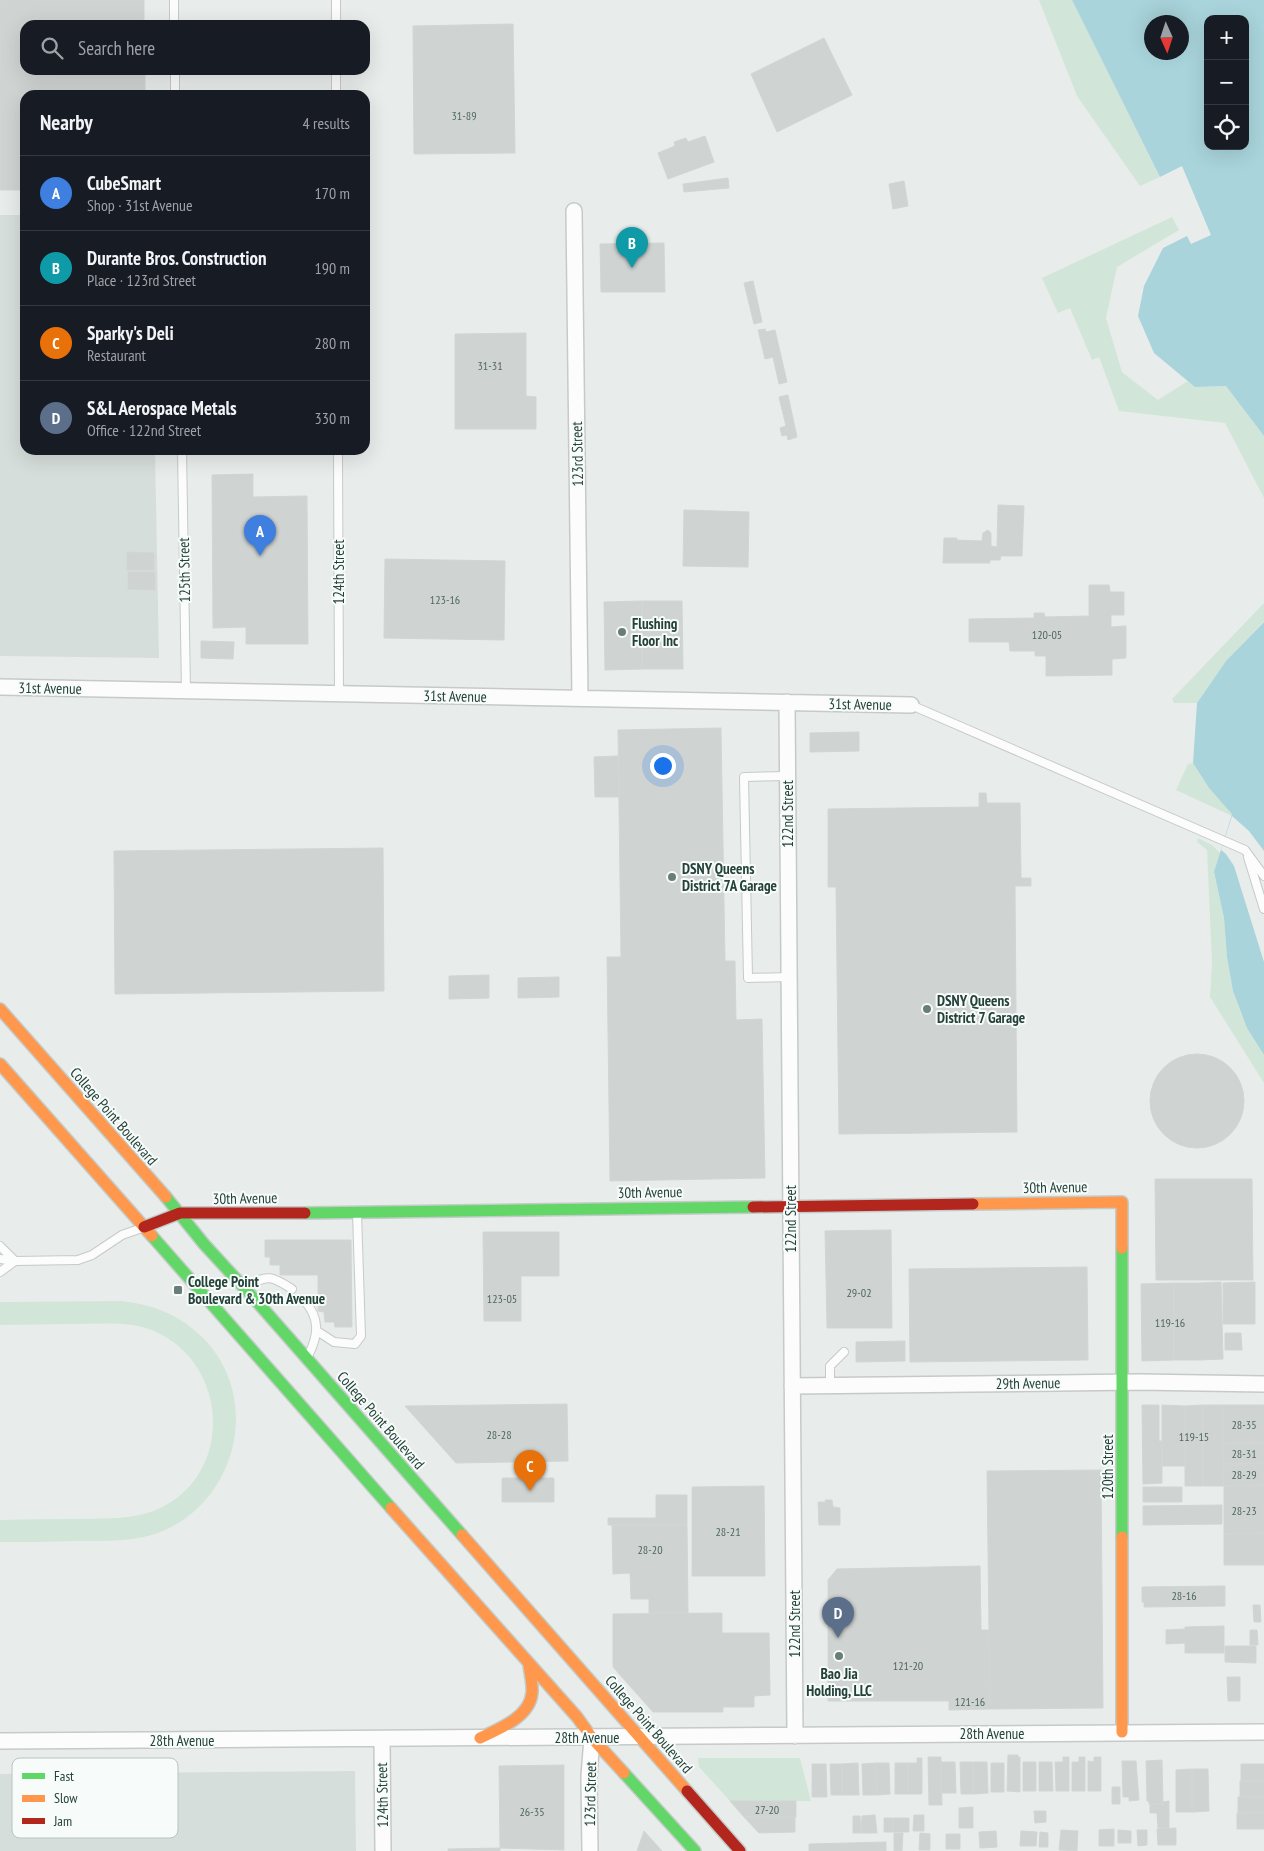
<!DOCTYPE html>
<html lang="en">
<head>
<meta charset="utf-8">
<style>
  :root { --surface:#171b24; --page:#242831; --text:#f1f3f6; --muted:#9ea1a6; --line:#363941; --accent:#697e78 }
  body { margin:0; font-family:"PT Sans Narrow",sans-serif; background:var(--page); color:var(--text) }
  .controls { position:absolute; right:15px; top:15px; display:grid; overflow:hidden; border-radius:10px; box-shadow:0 5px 20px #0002 }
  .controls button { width:45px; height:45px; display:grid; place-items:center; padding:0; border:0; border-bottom:1px solid var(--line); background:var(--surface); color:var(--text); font:25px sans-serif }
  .compass { position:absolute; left:1144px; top:15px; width:45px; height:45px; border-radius:50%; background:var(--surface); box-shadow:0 5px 20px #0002; rotate:177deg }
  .you { position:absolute; left:662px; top:765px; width:18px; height:18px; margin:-12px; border:4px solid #fff; border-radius:50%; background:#1a73e8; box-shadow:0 0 0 8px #1a73e833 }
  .badge { display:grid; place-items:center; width:32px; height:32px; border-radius:50%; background:var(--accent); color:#fff; font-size:16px; font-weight:700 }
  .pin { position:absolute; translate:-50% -41px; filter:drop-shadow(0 1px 2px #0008) }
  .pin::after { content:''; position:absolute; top:26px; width:18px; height:15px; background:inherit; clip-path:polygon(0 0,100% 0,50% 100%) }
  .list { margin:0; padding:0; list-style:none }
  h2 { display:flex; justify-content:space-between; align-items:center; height:65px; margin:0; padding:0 20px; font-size:21px }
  h2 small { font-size:16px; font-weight:400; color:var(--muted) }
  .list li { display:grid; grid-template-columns:32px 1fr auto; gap:15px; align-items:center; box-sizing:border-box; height:75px; padding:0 20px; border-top:1px solid var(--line) }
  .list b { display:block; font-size:19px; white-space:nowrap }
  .list p { margin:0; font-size:16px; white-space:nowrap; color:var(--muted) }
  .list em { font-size:16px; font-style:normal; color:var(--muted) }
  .icon { flex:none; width:28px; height:28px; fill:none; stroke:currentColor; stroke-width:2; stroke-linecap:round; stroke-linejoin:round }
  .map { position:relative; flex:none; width:1264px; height:1851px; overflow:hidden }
  .search { position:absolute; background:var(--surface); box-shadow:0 5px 20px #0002; left:20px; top:20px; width:350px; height:55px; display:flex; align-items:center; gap:12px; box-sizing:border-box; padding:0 18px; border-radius:15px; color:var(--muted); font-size:19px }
  .panel { position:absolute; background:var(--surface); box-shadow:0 5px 20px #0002; left:20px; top:90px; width:350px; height:365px; border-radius:15px }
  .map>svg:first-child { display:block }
  .built { fill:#d6dedb }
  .green { fill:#d1e6d8 }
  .water { fill:#a9d4db; fill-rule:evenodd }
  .pier { fill:#e8edeb }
  .building { fill:#cfd4d2; stroke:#d1d6d4 }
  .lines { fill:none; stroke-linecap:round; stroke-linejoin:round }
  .lane-casing { stroke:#c5cac8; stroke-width:10 }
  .street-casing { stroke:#c5cac8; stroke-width:18 }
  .fast-casing { stroke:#c3cbc8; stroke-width:14 }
  .slow-casing { stroke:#c3cbc8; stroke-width:14 }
  .jam-casing { stroke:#c3cbc8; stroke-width:14 }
  .lane { stroke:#fcfcfc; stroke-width:8 }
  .street { stroke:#fcfcfc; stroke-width:15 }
  .fast { stroke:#63d668; stroke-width:11 }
  .slow { stroke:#ff974d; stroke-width:11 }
  .jam { stroke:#b3261e; stroke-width:11 }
  .poi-dot { fill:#697e78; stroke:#f7fbf9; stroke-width:2 }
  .labels { text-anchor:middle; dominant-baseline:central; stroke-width:4; stroke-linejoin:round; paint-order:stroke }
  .number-label { font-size:12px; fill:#506761 }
  .street-label { font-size:15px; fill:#24423a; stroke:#f7fbf9 }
  .poi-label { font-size:15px; font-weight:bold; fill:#24423a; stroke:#f7fbf9; text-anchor:start }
  .key { fill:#f7fbf9; stroke:#b8c4c0; stroke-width:1 }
  .key-label { font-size:14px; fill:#24423a }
</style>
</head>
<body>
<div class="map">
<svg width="1264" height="1851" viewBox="0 0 1264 1851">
  <rect width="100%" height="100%" fill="#e8edeb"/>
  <path class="built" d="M0 215H25V450H155L159 658 0 656Z
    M355 1771 356 1851H0V1774Z"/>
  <path class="green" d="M1039 0H1072L1160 177 1140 186 1077 96Z
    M1172 217 1179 230 1117 267 1106 318 1122 372 1158 400 1188 381 1195 387 1226 386 1264 436V498L1225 423 1119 411 1099 357 1092 360 1070 308 1058 313 1042 278Z
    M1264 603V621L1226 661 1197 703H1174L1172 699Z
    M1193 763 1209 788 1233 814 1232 816 1176 790 1188 764Z
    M1198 838 1212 845 1220 853 1214 873 1224 918 1227 957 1233 991 1247 1028 1264 1055V1083L1210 997 1212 963 1207 850 1197 842Z
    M121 1301C151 1304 178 1314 200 1335 258 1389 243 1486 175 1525 144 1543 110 1541 76 1541 50 1542 25 1542 0 1542V1520C27 1519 53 1519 80 1519 106 1518 133 1520 158 1509 234 1475 230 1364 154 1331 130 1321 102 1324 76 1324 51 1324 25 1325 0 1325V1302Z
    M698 1758H800L811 1801H730L699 1767Z"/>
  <path class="water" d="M1072 0H1264V436L1226 386 1195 387 1154 353 1138 316 1144 286 1163 248 1187 236 1191 244 1211 235 1182 166 1160 177ZM1208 19H1245V146H1208ZM1152 22H1182V52H1152Z
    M1264 622V1055L1247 1028 1233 991 1227 957 1224 918 1214 872 1232 814 1209 788 1193 763 1197 703 1226 661Z"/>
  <path class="pier" d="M1232 816 1249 831 1264 851V962L1234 866 1226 854 1221 850Z"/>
  <path class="building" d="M0 0H144V25H25V70H145V95H25V190H0Z
    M513 24 515 153 414 154 413 26Z
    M824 38 852 95 777 132 751 74Z
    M705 136 714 162 668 179 658 153 675 146 674 142 686 138 688 142Z
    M728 178 729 188 684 192 683 184Z
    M904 181 908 206 893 209 889 184Z
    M664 243 665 292H601L600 244Z
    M753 281 762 322 754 324 744 283Z
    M765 329 766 332 775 330 787 382 779 384 773 357 765 359 758 330Z
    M526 333V396L536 397V429H455V334Z
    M788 395 797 437 788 440 787 435 782 436 780 428 786 426 779 397Z
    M253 474V497L307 496 308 644H246V627L213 628 212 475Z
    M998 505 1024 506 1022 556H1001L1000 560H990V563H943L944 538H957L956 540 982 541 983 533 988 530 991 533V546L997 547Z
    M684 510 749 512 748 567 683 566Z
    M127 552 154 553V570H127Z
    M385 559 505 561 504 640 384 638Z
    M128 572H155V590L128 589Z
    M1089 585H1109L1110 592H1124V615H1111V627L1126 626V658L1112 659V675L1046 676V656H1035V651H1010L1009 642H969V619L1034 618V613H1044L1045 617 1089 616Z
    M642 601H682L683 669H642Z
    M642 601V669L605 670 604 602Z
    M201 641 234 642 233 659 201 658Z
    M721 728 725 961H735L736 1020 762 1019 765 1178 610 1181 607 957H621L618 730Z
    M859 732V751L810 752V733Z
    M618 756 619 797H595L594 757Z
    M979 793H986L987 803H1020L1021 878H1031V886H1015L1017 1132 839 1134 836 887H828V809L979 807Z
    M383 848 384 991 115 994 114 851Z
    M489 975V998L449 999V976Z
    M559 977V997L518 998V978Z
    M1150 1101a47 47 0 1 1 94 0a47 47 0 1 1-94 0Z
    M1155 1179H1252L1253 1280H1156Z
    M891 1230 892 1328H827L825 1231Z
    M483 1232H559V1276H521V1321H484Z
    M265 1240H351L352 1327H335L334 1322H325L324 1312 318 1311V1275H280V1265H270V1257H265Z
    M1087 1267 1088 1360 910 1362 909 1269Z
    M1221 1282 1223 1359 1201 1360 1200 1283Z
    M1255 1282V1324H1223V1283Z
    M1174 1283H1200L1201 1360H1174Z
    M1174 1283V1360L1142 1361 1141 1284Z
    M1225 1333H1241L1242 1350H1225Z
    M905 1341V1361L856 1362V1342Z
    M567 1404 568 1461 456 1463 405 1406Z
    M1142 1405H1159V1441H1162V1483L1143 1484Z
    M1162 1405 1185 1406V1466H1162Z
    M1203 1405H1223L1224 1486H1203Z
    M1203 1405V1486H1185V1406Z
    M1223 1405H1264V1443H1224Z
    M1224 1443H1264V1463L1224 1464Z
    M1264 1463V1485L1224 1486V1464Z
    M1101 1470 1103 1708 990 1709 987 1471Z
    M502 1478H554V1502H502Z
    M1264 1485V1533L1224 1534V1486Z
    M764 1486 765 1576H692V1487Z
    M1143 1487H1182V1502H1143Z
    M656 1495H687V1525H608V1518H656Z
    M825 1500H832L833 1507 840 1508V1525H819L818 1502H826Z
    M1222 1505V1524L1143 1525V1506Z
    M612 1525H687L688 1613H649V1599H631L630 1573 613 1574Z
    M1264 1533V1565H1224V1534Z
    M980 1566 981 1630H989L990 1709 949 1710V1701H828V1580L837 1569Z
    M1225 1586V1606L1144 1607V1602H1142V1587Z
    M1253 1605H1260L1261 1622H1254Z
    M722 1613V1633H769L770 1695 754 1696V1707H723V1712H653L613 1667V1614Z
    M1224 1626V1653H1185V1643L1166 1644V1630L1185 1629V1627Z
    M1250 1630H1257L1258 1645H1250Z
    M1225 1646H1256V1663L1225 1662Z
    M1227 1677H1240V1701H1228Z
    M1008 1755H1018V1757H1020V1792L1007 1791Z
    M928 1757H941L942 1805H929Z
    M1063 1757H1069V1791H1056L1055 1762H1063Z
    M1079 1757H1085V1791H1072V1762H1079Z
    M1094 1757H1101V1791H1088V1761L1094 1762Z
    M917 1758H922V1794H908V1763H917Z
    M1162 1760 1163 1804H1149V1801H1147L1146 1761Z
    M1122 1761H1136L1139 1800 1129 1801V1797H1123Z
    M941 1762H955L956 1793H941Z
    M960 1762H973V1794H961Z
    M973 1762H987L988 1793 973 1794Z
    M1023 1762H1036V1791H1023Z
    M1039 1762H1052L1053 1791H1039Z
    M858 1763 859 1795H842V1764Z
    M876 1763H889L890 1794 877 1795Z
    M876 1763 877 1795H863L862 1764Z
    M895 1763H908V1794H895Z
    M991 1763H1004V1792H991Z
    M812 1764H826L827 1797H812Z
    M830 1764H842V1795H831Z
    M1241 1764H1264V1781H1241Z
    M564 1765V1850L500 1848 499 1766Z
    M1192 1769H1208L1209 1811 1192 1812Z
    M1192 1769V1812H1176V1770Z
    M1240 1781H1264V1797H1240Z
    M1112 1787H1120V1804H1112Z
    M1238 1797H1264V1813L1238 1814Z
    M730 1801H796V1817H744Z
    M1169 1801V1828H1158L1157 1813H1150V1804H1163V1802Z
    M973 1807V1828H959V1808Z
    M1034 1811H1046V1822L1035 1823Z
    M1237 1813H1264V1829H1237Z
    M875 1815 877 1833H861L862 1816Z
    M914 1815H924V1831H913Z
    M853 1816H860L861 1833H853Z
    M744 1817H795V1832L759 1833Z
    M884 1818H893V1832H884Z
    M893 1818H909V1832H893Z
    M1176 1828V1845H1158L1157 1829Z
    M1114 1829V1846H1099V1830Z
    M1061 1830 1078 1831 1077 1851 1059 1850Z
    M1118 1830 1131 1831V1843H1118Z
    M1137 1830H1147V1845L1138 1846Z
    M644 1831 662 1851H637Z
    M996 1831 997 1847 980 1848 979 1832Z
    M1021 1831 1037 1832 1036 1846H1020Z
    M1040 1832 1048 1833V1847H1039Z
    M894 1833H903L902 1851H894Z
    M920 1833 930 1834V1850H919Z
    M946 1834H960V1849H946Z
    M886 1842V1851H809V1844Z
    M500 1848V1851H448V1849Z"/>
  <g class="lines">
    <g class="lane-casing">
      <path id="lane" d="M174 0V25
        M336 0V25
        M175 70V95
        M336 70V95
        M182 450 186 691
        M338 450 339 694
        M911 705 1245 850 1264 876
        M787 776 744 777 748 978 789 977
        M1248 857 1264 909
        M0 1246 15 1261
        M0 1259 15 1261 78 1260 92 1255 122 1235 142 1228
        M0 1272 15 1261
        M244 1286C269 1276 269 1274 292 1289
        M304 1300C320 1318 319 1335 308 1356
        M317 1331 334 1342 355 1344 361 1336 357 1213
        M830 1385V1366L844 1352"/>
    </g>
    <g class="street-casing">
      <path id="street" d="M574 211 580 698
        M0 687 911 705
        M787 702 795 1736
        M792 1386 1139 1382 1264 1384
        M382 1739 383 1851
        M0 1741 1263 1732
        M590 1851 589 1776 592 1738"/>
    </g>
    <g class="fast-casing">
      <path id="fast" d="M166 1197 204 1244 259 1304 462 1535
        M305 1213 753 1207
        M152 1236 391 1508
        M1122 1248V1537
        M624 1773 695 1851"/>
    </g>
    <g class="slow-casing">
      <path id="slow" d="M0 1009 166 1197
        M0 1064 152 1236
        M973 1204 1122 1202V1248
        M391 1508 577 1717 592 1738 624 1773
        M462 1535 687 1791
        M1122 1537V1732
        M480 1738C499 1729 530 1717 532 1693 533 1684 530 1674 529 1665"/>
    </g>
    <g class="jam-casing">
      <path id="jam" d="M753 1207 973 1204
        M144 1227 180 1213H305
        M687 1791 740 1851"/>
    </g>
    <use href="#lane" class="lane"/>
    <use href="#street" class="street"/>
    <use href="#fast" class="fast"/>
    <use href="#slow" class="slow"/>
    <use href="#jam" class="jam"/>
  </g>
  <g class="poi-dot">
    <circle cx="622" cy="632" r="5"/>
    <circle cx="672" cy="877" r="5"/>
    <circle cx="927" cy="1009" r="5"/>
    <rect x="173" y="1285" width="10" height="10" rx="2.5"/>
    <circle cx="839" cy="1656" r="5"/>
  </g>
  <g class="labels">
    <g class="number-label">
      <text x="464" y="115">31-89</text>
      <text x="490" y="365">31-31</text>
      <text x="445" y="599">123-16</text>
      <text x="1047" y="634">120-05</text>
      <text x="859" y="1292">29-02</text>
      <text x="502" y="1298">123-05</text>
      <text x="1170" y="1322">119-16</text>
      <text x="1244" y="1424">28-35</text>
      <text x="499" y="1434">28-28</text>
      <text x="1194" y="1436">119-15</text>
      <text x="1244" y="1453">28-31</text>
      <text x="1244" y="1474">28-29</text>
      <text x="1244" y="1510">28-23</text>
      <text x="728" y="1531">28-21</text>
      <text x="650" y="1549">28-20</text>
      <text x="1184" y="1595">28-16</text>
      <text x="908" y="1665">121-20</text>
      <text x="970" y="1701">121-16</text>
      <text x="767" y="1809">27-20</text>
      <text x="532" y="1811">26-35</text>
    </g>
    <g class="street-label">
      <text transform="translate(577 454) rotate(-91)">123rd Street</text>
      <text transform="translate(184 570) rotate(-91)">125th Street</text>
      <text transform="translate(338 572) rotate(-90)">124th Street</text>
      <text transform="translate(50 688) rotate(1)">31st Avenue</text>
      <text transform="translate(455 696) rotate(1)">31st Avenue</text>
      <text transform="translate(860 704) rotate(1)">31st Avenue</text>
      <text transform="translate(787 814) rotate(-90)">122nd Street</text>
      <text transform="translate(114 1116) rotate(49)">College Point Boulevard</text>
      <text transform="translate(1055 1187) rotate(-1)">30th Avenue</text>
      <text transform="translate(650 1192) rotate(-1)">30th Avenue</text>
      <text transform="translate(245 1198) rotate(-1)">30th Avenue</text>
      <text transform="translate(790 1219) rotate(-90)">122nd Street</text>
      <text transform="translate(1028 1383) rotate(-1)">29th Avenue</text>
      <text transform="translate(381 1420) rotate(49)">College Point Boulevard</text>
      <text transform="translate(1107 1467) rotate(-90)">120th Street</text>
      <text transform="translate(794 1624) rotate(-90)">122nd Street</text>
      <text transform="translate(649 1724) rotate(49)">College Point Boulevard</text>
      <text x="992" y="1733">28th Avenue</text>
      <text x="587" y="1737">28th Avenue</text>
      <text x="182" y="1740">28th Avenue</text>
      <text transform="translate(590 1794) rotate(-89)">123rd Street</text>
      <text transform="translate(382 1795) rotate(-91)">124th Street</text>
    </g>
    <g class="poi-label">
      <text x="632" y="623">Flushing<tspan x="632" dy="17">Floor Inc</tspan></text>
      <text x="682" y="868">DSNY Queens<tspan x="682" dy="17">District 7A Garage</tspan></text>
      <text x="937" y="1000">DSNY Queens<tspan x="937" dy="17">District 7 Garage</tspan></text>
      <text x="188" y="1281">College Point<tspan x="188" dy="17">Boulevard &amp; 30th Avenue</tspan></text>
      <text x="839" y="1673" text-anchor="middle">Bao Jia<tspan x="839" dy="17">Holding, LLC</tspan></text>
    </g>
  </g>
  <rect x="12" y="1758" width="166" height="80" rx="8" class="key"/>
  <rect x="22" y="1773" width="23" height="6" fill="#63d668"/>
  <rect x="22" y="1795" width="23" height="7" fill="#ff974d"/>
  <rect x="22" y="1818" width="23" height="6" fill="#b3261e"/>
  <g class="key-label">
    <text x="54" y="1781">Fast</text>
    <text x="54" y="1803">Slow</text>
    <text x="54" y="1826">Jam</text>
  </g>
</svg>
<div class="controls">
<button>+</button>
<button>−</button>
<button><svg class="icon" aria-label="locate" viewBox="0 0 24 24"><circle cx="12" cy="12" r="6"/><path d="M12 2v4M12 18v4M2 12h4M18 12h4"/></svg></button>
</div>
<svg class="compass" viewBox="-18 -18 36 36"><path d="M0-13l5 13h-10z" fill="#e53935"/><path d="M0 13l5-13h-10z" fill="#9ea1a6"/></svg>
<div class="you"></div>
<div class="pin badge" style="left:260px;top:556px;background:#3f7fe0">A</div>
<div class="pin badge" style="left:632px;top:268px;background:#0f9aa8">B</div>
<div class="pin badge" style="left:530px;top:1491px;background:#e8710a">C</div>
<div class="pin badge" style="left:838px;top:1638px;background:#5c6f8a">D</div>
<div class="search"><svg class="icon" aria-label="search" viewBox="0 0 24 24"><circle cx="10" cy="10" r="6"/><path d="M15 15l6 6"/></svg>Search here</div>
<section class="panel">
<h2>Nearby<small>4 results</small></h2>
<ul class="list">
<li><span class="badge" style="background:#3f7fe0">A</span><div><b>CubeSmart</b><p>Shop · 31st Avenue</p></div><em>170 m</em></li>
<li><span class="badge" style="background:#0f9aa8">B</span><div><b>Durante Bros. Construction</b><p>Place · 123rd Street</p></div><em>190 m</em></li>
<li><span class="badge" style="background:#e8710a">C</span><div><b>Sparky's Deli</b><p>Restaurant</p></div><em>280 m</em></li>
<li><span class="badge" style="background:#5c6f8a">D</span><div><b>S&amp;L Aerospace Metals</b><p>Office · 122nd Street</p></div><em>330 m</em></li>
</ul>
</section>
</div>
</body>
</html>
